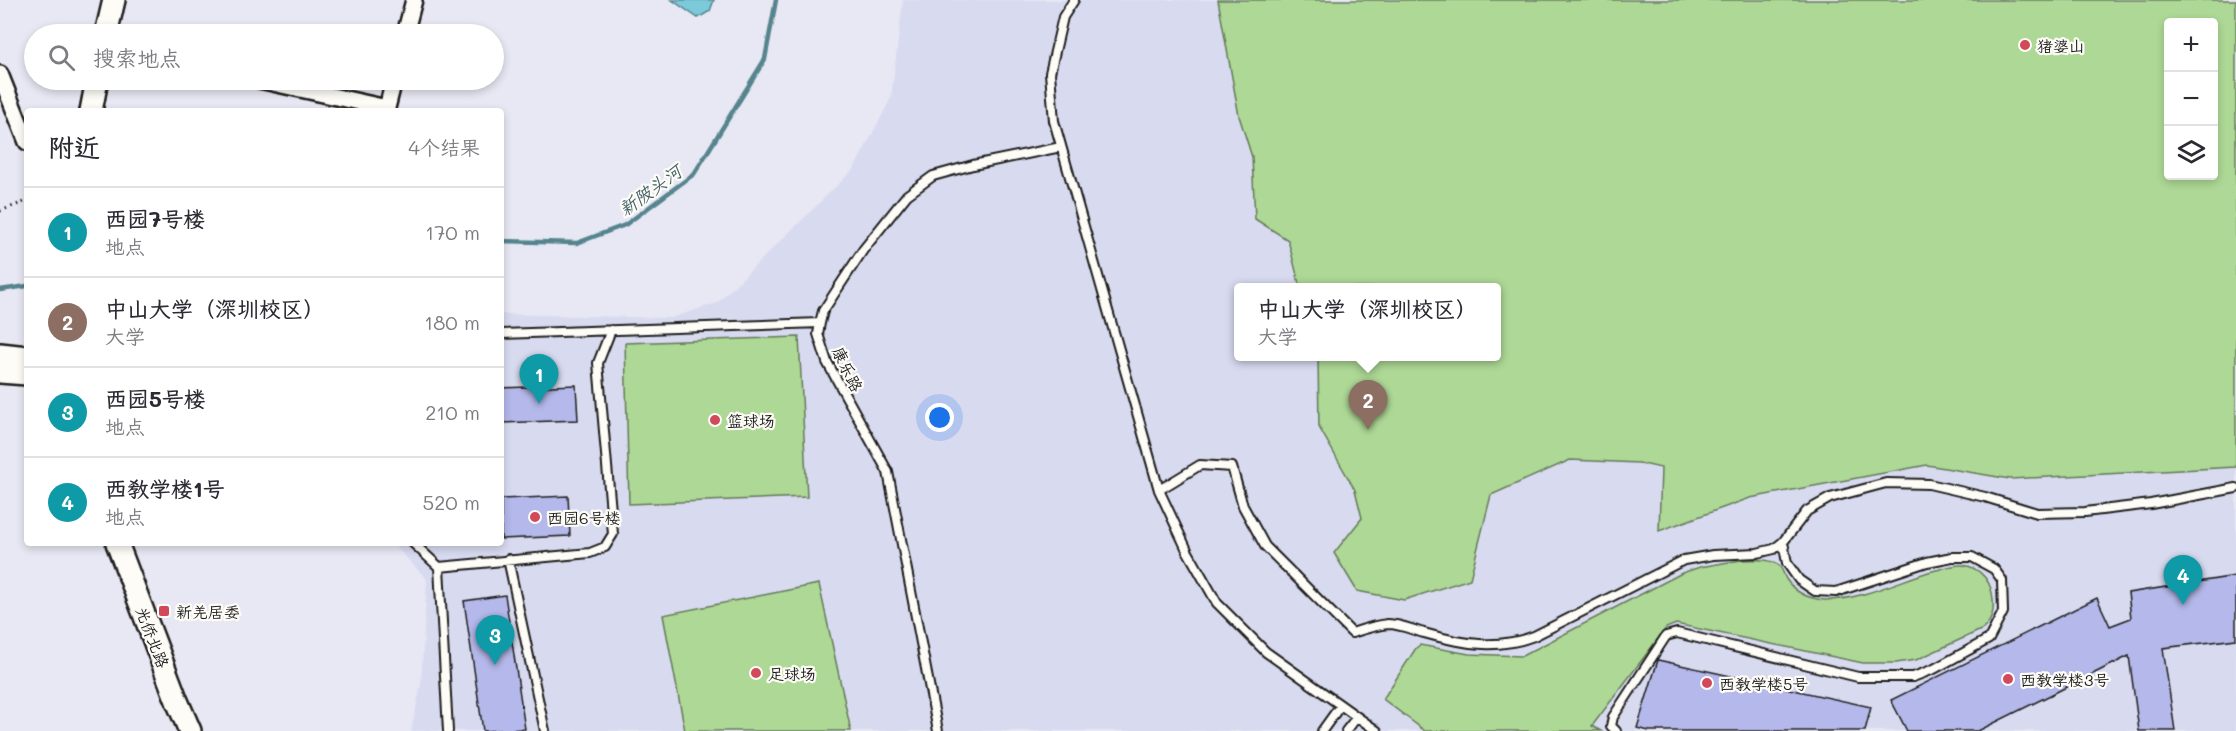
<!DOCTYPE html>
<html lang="zh">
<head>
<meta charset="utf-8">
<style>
  :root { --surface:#fff; --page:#f2f2f3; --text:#2b2b33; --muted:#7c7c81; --line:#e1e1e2; --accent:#111827 }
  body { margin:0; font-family:Mali,"LXGW WenKai TC",sans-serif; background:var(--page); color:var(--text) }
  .controls { position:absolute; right:18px; top:18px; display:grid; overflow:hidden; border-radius:6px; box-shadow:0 3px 9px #0003 }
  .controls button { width:54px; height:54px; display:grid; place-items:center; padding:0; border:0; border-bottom:2px solid var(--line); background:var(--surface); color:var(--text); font:30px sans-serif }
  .you { position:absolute; left:940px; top:418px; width:21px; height:21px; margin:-15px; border:4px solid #fff; border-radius:50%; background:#1a73e8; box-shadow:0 0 0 9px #1a73e833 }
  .badge { display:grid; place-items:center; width:39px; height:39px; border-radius:50%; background:var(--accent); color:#fff; font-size:20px; font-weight:700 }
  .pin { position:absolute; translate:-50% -50px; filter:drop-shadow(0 2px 3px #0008) }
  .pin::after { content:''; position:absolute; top:32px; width:21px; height:18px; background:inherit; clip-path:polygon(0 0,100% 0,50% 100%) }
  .popup { position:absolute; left:1234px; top:283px; width:267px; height:78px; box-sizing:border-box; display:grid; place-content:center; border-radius:6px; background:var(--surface); filter:drop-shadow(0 2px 4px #0005); font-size:20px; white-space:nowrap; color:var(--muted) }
  .popup b { font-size:22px; color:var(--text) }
  .popup::after { content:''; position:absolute; left:50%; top:100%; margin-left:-12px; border:12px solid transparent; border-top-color:var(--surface) }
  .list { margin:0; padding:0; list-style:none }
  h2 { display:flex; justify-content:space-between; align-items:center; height:78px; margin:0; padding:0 24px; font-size:26px }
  h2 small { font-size:20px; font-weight:400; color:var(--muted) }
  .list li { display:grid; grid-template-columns:39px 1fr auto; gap:18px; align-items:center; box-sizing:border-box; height:90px; padding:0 24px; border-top:2px solid var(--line) }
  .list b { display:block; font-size:22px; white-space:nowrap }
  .list p { margin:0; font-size:20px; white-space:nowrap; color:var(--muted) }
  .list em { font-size:20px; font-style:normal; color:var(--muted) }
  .icon { flex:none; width:33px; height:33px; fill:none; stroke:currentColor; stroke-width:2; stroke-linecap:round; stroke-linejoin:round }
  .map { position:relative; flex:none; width:2236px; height:731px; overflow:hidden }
  .search { position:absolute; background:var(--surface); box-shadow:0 3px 9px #0003; left:24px; top:24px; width:480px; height:66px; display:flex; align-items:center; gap:15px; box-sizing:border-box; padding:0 21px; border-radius:33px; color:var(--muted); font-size:22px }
  .panel { position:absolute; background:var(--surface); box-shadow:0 3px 9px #0003; left:24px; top:108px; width:480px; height:438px; border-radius:6px }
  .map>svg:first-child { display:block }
  .built { fill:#d8daf0; fill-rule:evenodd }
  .green { fill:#add895; stroke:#647a58; stroke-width:1.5; fill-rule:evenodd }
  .water { fill:#7cc9da; stroke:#56848e; stroke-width:1.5 }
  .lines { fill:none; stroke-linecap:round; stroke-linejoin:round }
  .stream { stroke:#56848e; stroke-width:4.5 }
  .building { fill:#b4b8ea; stroke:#1c1c1c; stroke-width:1.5 }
  .lane-casing { stroke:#1c1c1c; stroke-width:12 }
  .street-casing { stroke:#1c1c1c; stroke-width:20 }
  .secondary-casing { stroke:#1c1c1c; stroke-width:26 }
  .path { stroke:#1c1c1c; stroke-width:3; stroke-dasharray:1.5 4.5; stroke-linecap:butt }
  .lane { stroke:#fdfcf7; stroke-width:8 }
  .street { stroke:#fdfcf7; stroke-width:15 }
  .secondary { stroke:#fdfcf7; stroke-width:21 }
  .poi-dot { fill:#d1495b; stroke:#fdfcf7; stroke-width:2 }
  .labels { text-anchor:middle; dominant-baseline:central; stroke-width:4.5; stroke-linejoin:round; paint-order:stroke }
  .poi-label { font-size:16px; fill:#1c1c1c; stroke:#fdfcf7; text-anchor:start }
  .street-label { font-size:16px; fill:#1c1c1c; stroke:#fdfcf7 }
  .water-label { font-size:18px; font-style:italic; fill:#426168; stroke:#fdfcf7 }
</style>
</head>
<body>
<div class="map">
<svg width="2236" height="731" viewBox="0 0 2236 731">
  <rect width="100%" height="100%" fill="#e7e8f3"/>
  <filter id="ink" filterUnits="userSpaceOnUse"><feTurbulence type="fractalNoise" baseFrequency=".0167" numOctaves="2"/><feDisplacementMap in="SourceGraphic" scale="12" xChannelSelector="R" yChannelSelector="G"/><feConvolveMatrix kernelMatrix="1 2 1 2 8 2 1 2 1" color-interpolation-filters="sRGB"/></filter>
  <g filter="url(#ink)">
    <path class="built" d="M903 0H2236V731H411L421 685 427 579 392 543H501V314L671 318 717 303 854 169 891 98ZM2168 22H2214V176H2168ZM1239 288H1497V356H1239Z"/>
    <path class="green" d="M1218 0H2236V467L2010 479 1927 465 1750 498 1659 531 1661 468 1639 463 1570 460 1491 495 1470 579 1404 600 1357 591 1334 553 1362 518 1355 490 1319 427 1318 357 1497 356V288L1300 287 1288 240 1255 219 1252 157 1239 116ZM2214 22V176H2168V22Z
      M799 337 807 497 629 504 625 343Z
      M1741 560C1752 560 1767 558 1777 564 1783 568 1783 574 1786 579 1795 593 1810 599 1825 600 1861 600 1898 581 1932 571 1942 569 1953 564 1963 565 1982 568 1992 583 1993 600 1994 612 1992 621 1983 629L1916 660 1896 663H1863L1676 624 1666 628 1592 726 1601 731H1425L1383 699 1416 648 1420 645 1469 654 1522 656 1682 573 1700 567Z
      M819 584 851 731H685L663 615Z"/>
    <path class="water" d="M672 0H714L710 11 698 18Z"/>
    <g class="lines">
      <path class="stream" d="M501 241 577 243 625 225 694 174 765 59 776 0
        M0 290 27 286"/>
    </g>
    <path class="building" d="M576 385 578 420 501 423V388Z
      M568 496 570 536 501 539V499Z
      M2236 576V639L2163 648 2175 731H2139L2129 656 1978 731H1907L1891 700 2097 598 2110 626 2131 618 2128 593Z
      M505 595 525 729 483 731 464 601Z
      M1658 660 1871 707 1865 731H1649L1637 728Z"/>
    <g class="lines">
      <g class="lane-casing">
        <path id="lane" d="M1074 0 1063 17 1050 73 1054 121 1159 490 1188 552 1217 603 1266 652 1377 731
          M501 334 820 323
          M1159 490 1200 465 1232 467 1243 506 1265 546 1352 633C1364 629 1376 625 1388 624 1400 624 1413 630 1424 633 1462 644 1497 650 1534 636L1684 560 1713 555 1757 553 1774 549 1783 542 1807 511 1830 498 1886 483 1929 484 1985 497 2037 513 2085 512 2151 504 2236 488
          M413 543 439 567 448 731
          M508 559 545 731
          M439 567 590 553 605 547 613 534 598 363 611 330
          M938 731 888 472 827 362 818 334 820 323 823 311 863 250 907 195 933 176 973 165 1061 147
          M1322 731 1340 706
          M1346 731 1357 717
          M1616 731 1611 726 1613 717 1666 636 1677 633 1858 677H1913L1934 669 1989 639 2003 612 2002 580 1994 569 1972 557H1952L1927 562 1836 592 1815 591 1799 580 1787 563 1783 542"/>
      </g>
      <g class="street-casing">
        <path id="street" d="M405 34 414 0
          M0 74 27 142
          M259 80 387 108 394 80"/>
      </g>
      <g class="secondary-casing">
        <path id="secondary" d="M106 34 114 0
          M91 111 97 80
          M0 354 27 357
          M0 372 27 374
          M117 543 177 701 190 731"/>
      </g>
      <path class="path" d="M0 211 27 201"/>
      <use href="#lane" class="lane"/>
      <use href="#street" class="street"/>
      <use href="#secondary" class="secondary"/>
    </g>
  </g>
  <g class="poi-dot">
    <circle cx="2025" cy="45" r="6"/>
    <circle cx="715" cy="420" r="6"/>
    <circle cx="535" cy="517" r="6"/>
    <rect x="158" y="605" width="12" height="12" rx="3"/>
    <circle cx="756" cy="673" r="6"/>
    <circle cx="2008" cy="679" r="6"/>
    <circle cx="1707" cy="683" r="6"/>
  </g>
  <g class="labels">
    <g class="poi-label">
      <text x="2037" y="45">猪婆山</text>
      <text x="727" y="420">篮球场</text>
      <text x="547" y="517">西园6号楼</text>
      <text x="176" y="611">新羌居委</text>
      <text x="768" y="673">足球场</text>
      <text x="2020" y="679">西教学楼3号</text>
      <text x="1719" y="683">西教学楼5号</text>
    </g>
    <g class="street-label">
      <text transform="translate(848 369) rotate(64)">康乐路</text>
      <text transform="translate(153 637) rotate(69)">光侨北路</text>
    </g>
    <g class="water-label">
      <text transform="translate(650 190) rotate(-36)">新陂头河</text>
    </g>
  </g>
</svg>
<div class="controls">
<button>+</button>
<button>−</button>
<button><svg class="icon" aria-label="layers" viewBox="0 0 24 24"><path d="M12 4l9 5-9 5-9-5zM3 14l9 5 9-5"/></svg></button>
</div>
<div class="you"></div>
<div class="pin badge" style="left:539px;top:404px;background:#0f9aa8">1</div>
<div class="pin badge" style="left:1368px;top:430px;background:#8d6e63">2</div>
<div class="popup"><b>中山大学（深圳校区）</b>大学</div>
<div class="pin badge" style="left:495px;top:665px;background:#0f9aa8">3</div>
<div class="pin badge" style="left:2183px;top:605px;background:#0f9aa8">4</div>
<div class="search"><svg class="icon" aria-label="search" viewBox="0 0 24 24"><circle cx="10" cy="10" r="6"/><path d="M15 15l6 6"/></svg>搜索地点</div>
<section class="panel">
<h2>附近<small>4个结果</small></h2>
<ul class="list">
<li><span class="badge" style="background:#0f9aa8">1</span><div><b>西园7号楼</b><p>地点</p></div><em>170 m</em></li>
<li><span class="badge" style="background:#8d6e63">2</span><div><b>中山大学（深圳校区）</b><p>大学</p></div><em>180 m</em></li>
<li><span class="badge" style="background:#0f9aa8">3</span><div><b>西园5号楼</b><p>地点</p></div><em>210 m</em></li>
<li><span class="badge" style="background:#0f9aa8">4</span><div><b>西教学楼1号</b><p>地点</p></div><em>520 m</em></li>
</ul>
</section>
</div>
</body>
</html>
